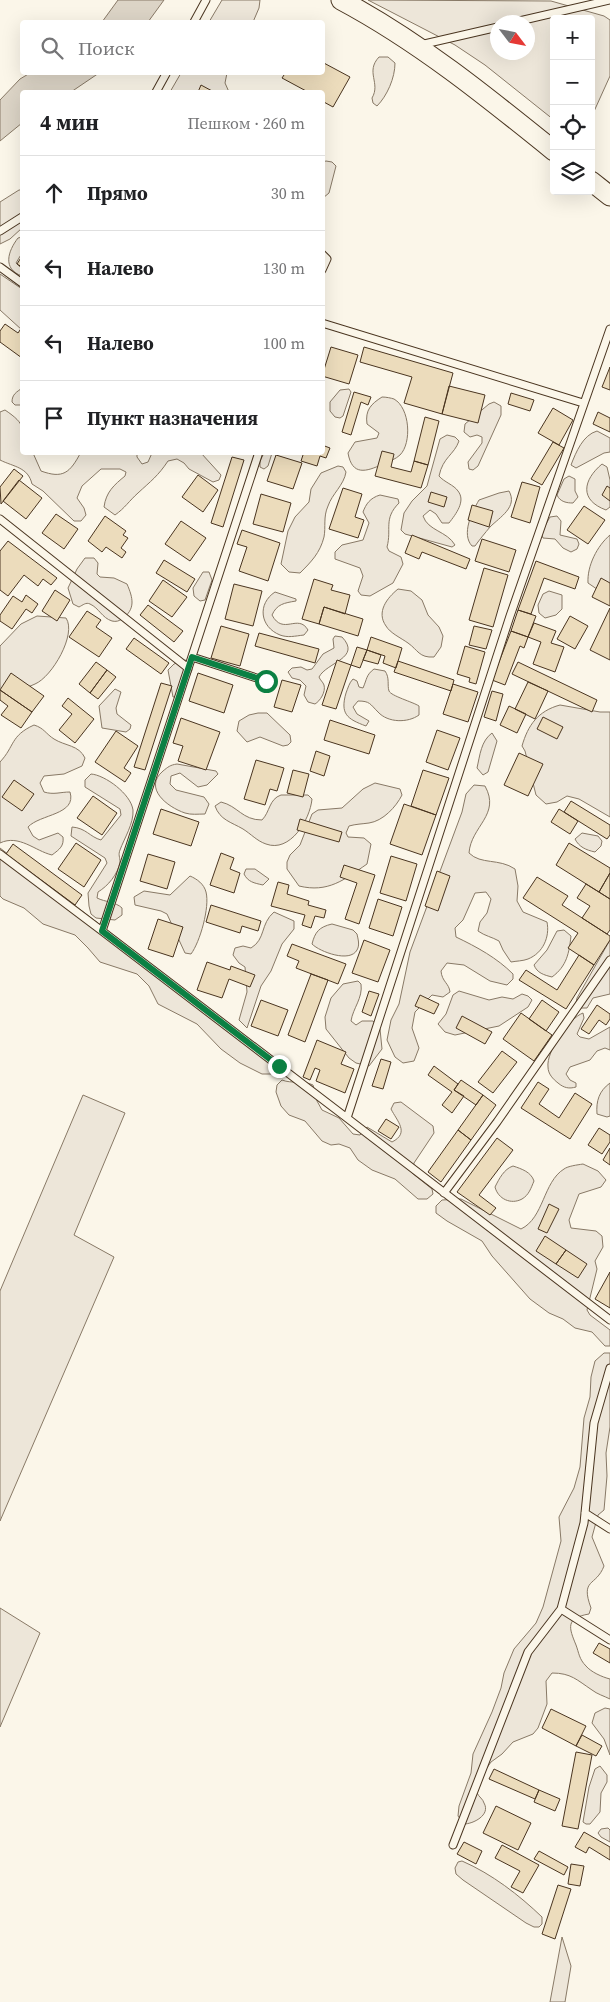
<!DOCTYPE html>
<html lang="ru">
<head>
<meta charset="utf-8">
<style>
  :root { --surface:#fff; --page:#f2f2f2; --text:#202124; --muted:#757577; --line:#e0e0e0 }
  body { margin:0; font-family:"Source Serif 4",serif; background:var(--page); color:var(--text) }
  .controls { position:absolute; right:15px; top:15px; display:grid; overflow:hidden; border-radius:5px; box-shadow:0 5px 20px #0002 }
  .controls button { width:45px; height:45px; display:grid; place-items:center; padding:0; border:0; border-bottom:1px solid var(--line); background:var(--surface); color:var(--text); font:25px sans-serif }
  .compass { position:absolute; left:490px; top:15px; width:45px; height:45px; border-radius:50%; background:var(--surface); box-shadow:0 5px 20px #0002; rotate:122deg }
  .stop { position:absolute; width:15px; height:15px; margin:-11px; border:4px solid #0b8043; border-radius:50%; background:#fff }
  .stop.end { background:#0b8043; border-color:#fff; box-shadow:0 1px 5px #0008 }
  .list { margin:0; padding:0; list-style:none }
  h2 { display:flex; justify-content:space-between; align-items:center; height:65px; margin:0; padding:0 20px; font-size:21px }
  h2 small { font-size:16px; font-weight:400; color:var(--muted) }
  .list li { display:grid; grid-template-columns:32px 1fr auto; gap:15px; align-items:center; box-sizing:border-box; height:75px; padding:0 20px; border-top:1px solid var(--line) }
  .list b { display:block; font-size:19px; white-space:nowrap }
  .list em { font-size:16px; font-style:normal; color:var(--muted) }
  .icon { flex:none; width:28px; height:28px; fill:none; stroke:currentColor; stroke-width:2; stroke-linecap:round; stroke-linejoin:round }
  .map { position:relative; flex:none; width:610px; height:2002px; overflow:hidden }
  .search { position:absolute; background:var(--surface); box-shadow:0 5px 20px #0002; left:20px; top:20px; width:305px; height:55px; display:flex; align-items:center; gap:12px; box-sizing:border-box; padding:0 18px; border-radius:5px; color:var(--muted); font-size:19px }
  .panel { position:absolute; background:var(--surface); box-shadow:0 5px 20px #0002; left:20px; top:90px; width:305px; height:365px; border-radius:5px }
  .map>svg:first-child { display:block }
  .green { fill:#ede6d9; stroke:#887966; fill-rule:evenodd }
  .water { fill:#dcd4c6; stroke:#887966 }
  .building { fill:#ecdcbc; stroke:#4a3520 }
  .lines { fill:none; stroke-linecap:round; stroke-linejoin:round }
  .lane-casing { stroke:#4a3520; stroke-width:9 }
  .secondary-casing { stroke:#4a3520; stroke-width:21 }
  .lane { stroke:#fbf6e9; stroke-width:7 }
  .secondary { stroke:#fbf6e9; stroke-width:19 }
  .route { stroke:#0b8043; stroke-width:6 }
</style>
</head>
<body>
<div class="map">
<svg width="610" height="2002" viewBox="0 0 610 2002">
  <rect width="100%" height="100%" fill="#fbf6e9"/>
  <path class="green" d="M222 0H260L259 8 253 22H209Z
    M368 0 551 1 604 16 610 20V76L591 118V19H554V120L485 65 455 45ZM498 22H528V52H498Z
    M379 57H388L395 63C395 78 387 96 377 106L373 103 372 98C381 83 365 72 379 57Z
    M181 73H227L225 83 229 92H170Z
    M326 161 332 162 336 166 329 193 323 198V162Z
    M19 190H22V228L10 239 0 244V202Z
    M22 237V253L16 263 22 269V276C2 269 8 251 18 238Z
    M0 274 22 289V330L0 310Z
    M22 388V405H15L12 402C12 394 17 392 22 388Z
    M349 389 351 392 343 416 340 418 335 417 330 411V402L340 390Z
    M382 397C386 397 391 398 394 399 410 408 412 443 400 455 396 459 388 462 383 464 366 472 352 476 348 453L355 442 377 438 379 433 367 424C365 410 371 404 382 397Z
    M494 402 501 406V415L478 466 473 470 469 469 468 462 482 443V437L477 435 470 437 464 432 465 424 489 404Z
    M5 410C27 425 22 427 22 452L33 453 41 471C63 479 70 473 81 452L137 453V457L142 464 148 462 152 453H201L221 475 219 480 213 482 189 469 184 463 177 459 168 461C158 476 151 481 138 493 129 501 125 508 115 515L104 507C106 492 114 485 125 476L126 472 120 469H101L82 486 77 498 84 508 86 515 81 521H74L43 491 32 484C28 467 14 467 0 460V412Z
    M597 431 610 438V452L604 453 576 468 571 465C576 452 583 435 597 431Z
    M447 435 455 437 459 441C454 455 443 457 439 476 444 482 454 485 458 491 466 501 456 514 449 523H442L436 514 430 510 423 516C428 531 447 531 455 545L452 547 405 534 401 530 404 513 412 501 427 486 440 439Z
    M264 453H272L268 466 264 469 260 467V461Z
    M602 464 607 467 610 480V507L606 510C579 500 583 480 602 464Z
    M338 466 343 467 346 472C344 485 332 494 328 506 323 517 326 527 324 537 320 553 311 562 300 573L289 572 281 564 288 531 295 517 309 502 311 489 321 473Z
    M569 476 575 479V491L578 497 573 503C567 503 560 502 557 495L564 479Z
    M509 491C518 507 500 517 490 527 485 533 480 539 475 546H472C461 534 472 512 479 500L499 493Z
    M380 495 398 499 399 503C383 519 392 529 387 547L389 551 401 557 403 564 393 583 370 596 361 595 358 591 363 576 360 568 335 559V552L342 545 363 540 369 523 363 512C366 504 370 498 380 495Z
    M557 516 561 521 560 535 577 539 579 544 577 549 571 552 563 548 555 539 543 538 541 533 550 517Z
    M610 535V598L588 583C587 566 597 546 610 535Z
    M85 558H94L98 563 97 574 100 577 114 578 127 584C133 598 136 609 122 619 119 621 116 622 112 621 102 618 99 608 90 604 86 602 83 605 79 607L73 604 68 588 77 569Z
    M203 572H209L212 580 205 600 200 601 194 596 193 588Z
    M398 589 411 591 422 600 428 615 439 627 443 636 441 647 434 657C419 658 418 650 408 643 401 638 390 633 386 626 376 612 387 598 398 589Z
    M549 591 562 595V609L556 615 545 618 539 613 538 605 543 594Z
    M275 592 296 599V601C284 603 277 604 272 615 283 636 298 613 308 630L304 635C295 636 288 638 280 635 260 627 257 604 275 592Z
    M37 616 66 618C77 634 52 677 35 684 25 689 11 690 0 692V646L21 624Z
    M335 636 342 637C362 658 327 662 319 677 320 680 323 682 324 685 326 692 320 701 315 704L308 702 304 695 306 686 300 680 292 678 288 672 292 668 301 667 307 670 312 669 323 654 334 648 333 639Z
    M185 660 192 663V670L181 696 173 697 168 670 174 664Z
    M374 669 385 671C390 678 387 685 389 691 391 696 413 702 419 706V715C408 723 388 723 378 712 370 704 370 701 358 701L353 707 357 714 369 721 366 726C347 719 340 714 346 693 348 688 349 683 353 679L357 681 359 687 363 688C367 679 366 675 374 669Z
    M115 689 121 692 116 708 117 714 131 725 130 729 126 732 102 728 99 706Z
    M560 705 600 712H610V817L579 799 567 796 557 802 546 804 536 795 525 751 522 746C528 725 538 711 560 705Z
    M258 713H267L290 735 291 742 288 745 283 746 260 737 247 742 237 731 239 721 249 715Z
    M34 725C44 728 46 734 54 739 65 746 79 745 85 758L82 766 64 774 44 776 40 783 44 792C54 795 60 792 70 792 77 815 40 814 28 827L33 836 39 840 58 833 63 837C64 846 60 849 52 855 35 851 19 834 0 843V762C15 746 10 736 34 725Z
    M492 733 497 741 488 772 483 775 477 768C480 755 481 741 492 733Z
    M177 764 216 771 218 774 207 785 198 787 180 773 171 776 170 784 176 790 204 797 209 804 205 814C198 814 191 815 185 813 167 807 143 788 163 771 168 767 170 765 177 764Z
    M91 774C105 775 131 794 133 810 134 823 124 839 120 850 118 855 120 857 120 862 118 874 108 886 98 892L97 898C105 902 116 902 122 908V915L115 920 96 918 91 914 89 906 88 893 107 863 105 858 71 836 72 827C86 828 90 837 101 840L121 815 120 809 85 787V780Z
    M375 783 400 789 402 795C396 807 383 821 369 823 362 824 356 824 349 826L346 833 348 837 364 838 371 844 367 864C344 880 328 893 299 886L287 869V862L290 855 300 845 312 814 318 810 342 808 363 789Z
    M474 785 485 786C501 815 471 826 469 853 481 865 499 858 515 869L518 886 517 901 523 912 547 922C550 937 543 953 528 959 523 961 516 961 511 962L503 950 499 941C492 937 485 936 478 931L480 922 487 913 491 899 486 892 475 893 463 920 455 928 456 937C477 947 497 958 513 974V979L507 985 490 981 464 965 447 963 441 971C442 982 449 983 450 992L443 997 432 995 415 1012 412 1028 419 1048 414 1061 403 1063 395 1057 387 1040 391 1020 399 1004 410 952 462 812 466 794Z
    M281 795H308L312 799C310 820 290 853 266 844 257 841 251 834 243 829 231 822 220 820 215 806L221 802C238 806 242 820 262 820 270 812 269 799 281 795Z
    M582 833 598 836 602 841 601 846 595 852C586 850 579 847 575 839Z
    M0 848 279 1062V1066L273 1074H262L240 1063 221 1049 197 1024 158 1004 149 986 137 974 100 962 88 948 75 935 43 924 24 908 3 899 0 896Z
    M246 869H255L269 879 263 885C254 883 248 882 244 874Z
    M190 876C197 879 204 884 206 892 210 907 200 942 191 954L185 953 167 914 161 911 135 905 134 897 144 891 170 895Z
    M274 912 294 921V929L282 944 271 971 261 986 247 1028 239 1020 247 992 245 967 239 963 233 955 235 948 243 946 251 948C266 939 260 924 274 912Z
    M332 924 353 930 357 934C358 939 360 945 357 950 350 963 320 952 312 944 315 932 319 927 332 924Z
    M564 930 571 936C569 953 567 966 552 977 544 975 537 973 534 965L547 950 557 931Z
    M610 940V994L593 998 587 1008H581L576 1003 577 998Z
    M358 981 361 984C363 998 353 1008 351 1021L356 1025 362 1021H373L380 1029 382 1049 369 1066 356 1063 349 1058 326 1029 325 1017 331 998 343 984Z
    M459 991 489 1000 502 997 513 999 522 994 528 996 532 1000 528 1007 499 1026 455 1035 445 1032 438 1024 446 1014 453 995Z
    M583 1013 584 1018 577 1034 580 1037 589 1039 610 1027V1050L605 1048 597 1051 590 1060 570 1067 566 1074 570 1080 576 1083V1087C569 1089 564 1088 558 1083 553 1079 548 1074 548 1067 546 1052 569 1018 583 1013Z
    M282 1080C292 1084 303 1080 313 1085L317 1101 322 1110 339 1118 353 1134 360 1135 367 1127 392 1142C410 1133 397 1121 391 1109L394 1103 401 1102 433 1126 434 1133 414 1163 412 1173 432 1189 433 1194 427 1199H418L395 1179 372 1170 358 1160 350 1148 339 1144 331 1145 322 1141 305 1121 289 1115 281 1106 276 1092 277 1085Z
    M610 1083V1116L607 1117 597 1114C596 1101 599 1091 610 1083Z
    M83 1095 125 1113 74 1235 114 1257 0 1521V1291Z
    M583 1164 598 1171 606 1180 601 1187 579 1194 569 1220 571 1228 596 1231 602 1236 603 1247 595 1261 597 1269 587 1310 590 1315 610 1330V1346H605L592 1332 575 1328 563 1319 549 1313 530 1299 492 1256 482 1241 447 1221 436 1213V1206L442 1200 461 1199 521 1229C544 1218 543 1182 564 1169 568 1166 577 1165 583 1164Z
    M513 1166C522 1169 531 1172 534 1181 531 1188 529 1195 522 1199 511 1205 498 1199 495 1187 499 1179 504 1169 513 1166Z
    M604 1353H610V1427L606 1453 607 1476 604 1510 598 1515 592 1537 604 1566C596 1587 580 1578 591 1608L589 1614C565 1618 569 1628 576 1645 579 1653 579 1659 586 1666 591 1672 602 1677 610 1679V1699C604 1696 597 1694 592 1690 577 1680 571 1673 552 1673L546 1681 547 1704 538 1728 533 1734 513 1742 502 1754 491 1762 484 1772 477 1793C479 1797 483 1799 484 1803 491 1815 473 1824 464 1824L458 1816 459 1806 471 1773 473 1754 492 1712 501 1688 504 1673 514 1649 536 1623 543 1607 561 1541 559 1517 574 1488 580 1467 584 1418 590 1397 591 1377 595 1361Z
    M0 1608 40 1633 0 1727Z
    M605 1708 610 1709V1755L604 1739 592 1723 595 1713Z
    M600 1766 607 1775V1782L601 1793 600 1812 590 1824H586L583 1822 589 1787 595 1769Z
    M608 1828 610 1830V1842L601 1837 598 1833 601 1829Z
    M462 1861C492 1874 519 1895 542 1917V1924L539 1927H534L526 1923 463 1880 456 1874 455 1868 458 1862Z
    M562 1937 571 1966 565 2002H550Z"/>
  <path class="water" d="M118 0H164L148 22H102Z
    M30 73H99L71 92H22V123L0 141V100L20 79Z"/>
  <path class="building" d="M322 62 350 77 333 107 322 101V92H308L282 78 286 72H322Z
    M201 85 214 92H198Z
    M22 256V267L17 264Z
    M5 324 18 333 22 327V358L0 342V331Z
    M331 347 358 355 349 384 322 376Z
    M364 347 453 373 442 414 404 403 412 377 360 362Z
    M610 367V390L602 387Z
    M449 386 485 395 478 423 442 414Z
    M354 392 371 397 368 405 361 402 351 435 342 432Z
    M511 393 534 400 530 411 508 404Z
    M553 408 573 420 559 445 538 433Z
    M598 412 610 418V432L593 424Z
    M425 417 439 421 428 465 414 461Z
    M553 442 564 448 542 485 531 479Z
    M322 445 330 448 326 458 320 456 317 466 301 461 304 452H322Z
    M382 451 394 454 391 467 411 472 414 461 428 465 421 488 375 476Z
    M276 455 302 463 293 489 267 481Z
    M232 457 244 460 223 527 211 523Z
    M14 469 23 476 1 504 0 487Z
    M198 475 218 490 203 512 182 497Z
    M19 480 42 498 26 519 3 501Z
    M522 482 540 487 530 523 511 517Z
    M607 486 610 488V501L602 495Z
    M343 488 362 494 355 517 364 520 358 538 329 529Z
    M431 492 447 497 444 507 428 502Z
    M261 494 291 503 283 532 253 524Z
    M472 505 493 511 489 527 468 520Z
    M584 506 605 520 588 544 567 530Z
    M56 514 78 529 64 549 42 533Z
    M105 516 126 531 123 535 128 538 121 548 126 552 122 558 106 547 102 552 88 541Z
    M181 521 206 538 190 561 165 544Z
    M242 530 280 543 268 581 239 571 247 547 237 544Z
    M412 535 470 559 466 569 422 552 419 559 405 553Z
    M482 539 516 550 509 572 475 561Z
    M8 541 57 578 51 585 43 579 38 586 24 575 8 596 0 590V551Z
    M164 560 195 579 187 592 156 573Z
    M536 561 579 577 575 589 544 578 531 614 518 610Z
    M484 568 508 575 493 627 469 620Z
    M601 578 610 583V606L592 597Z
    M314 579 333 585 331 590 350 595 345 614 324 607 319 624 302 619Z
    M163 580 187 597 172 617 149 601Z
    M234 584 262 591 253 626 225 619Z
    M55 590 70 600 57 621 42 611Z
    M26 595 38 604 32 613 26 609 12 629 0 621V615L13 596 22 602Z
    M148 605 183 631 174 642 140 615Z
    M324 607 363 619 358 636 319 624Z
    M610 608V660L590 650Z
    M518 610 536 616 528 637 511 631Z
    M87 611 101 620 96 627 112 638 99 657 69 637Z
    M570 616 588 626 575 649 557 639Z
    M534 623 556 631 551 643 564 647 555 672 533 664 541 642 528 637Z
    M221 626 249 634 240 666 211 658Z
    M474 626 492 630 486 649 469 645Z
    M511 631 528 637 524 648 520 646 505 685 492 680Z
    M259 633 319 649 315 663 255 646Z
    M371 637 402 648 396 668 383 663 385 656 367 650Z
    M134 638 169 663 161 674 126 649Z
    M465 646 485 652 476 684 469 682 470 678 457 674Z
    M357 647 367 650 360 668 351 665Z
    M367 650 381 655 378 664 363 660Z
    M337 660 351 665 336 709 322 705Z
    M398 661 454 680 451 691 394 672Z
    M96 662 107 670 90 693 79 684Z
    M518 662 597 700 592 712 512 674Z
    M107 670 116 677 98 699 90 693Z
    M11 673 44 696 32 712 0 690Z
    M198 673 233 685 224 713 189 701Z
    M282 680 301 685 292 712 274 707Z
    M528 682 548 691 535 719 515 709Z
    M161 683 172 686 145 770 134 767Z
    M453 684 478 692 468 722 443 714Z
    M0 690 32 712 21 728 1 715 8 706 0 700Z
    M492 691 503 694 496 721 484 717Z
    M68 698 94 719 75 743 59 730 72 714 62 706Z
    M509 706 526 714 517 733 500 725Z
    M543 717 563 727 557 739 537 729Z
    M181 718 220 732 206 770 178 761 183 746 173 743Z
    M330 720 375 735 369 754 324 740Z
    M437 730 460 738 448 770 426 762Z
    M116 731 138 746 124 768 131 773 125 782 95 762Z
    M316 751 330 756 324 776 310 771Z
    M519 753 543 764 528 796 504 785Z
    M256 760 284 768 277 791 270 789 265 805 244 799Z
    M293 770 309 774 303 797 287 793Z
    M423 770 449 778 436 815 411 806Z
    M14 780 34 794 22 811 2 797Z
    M93 796 117 813 102 835 77 818Z
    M571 801 610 825V835L607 839 564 812Z
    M404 804 436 815 422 855 390 844Z
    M161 809 199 822 191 846 153 834Z
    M559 809 578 821 570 834 551 822Z
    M300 819 342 832 339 842 297 830Z
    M76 843 101 860 84 887 58 869Z
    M569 843 610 868V873L599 892 556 865Z
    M13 844 82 895 75 905 6 854Z
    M221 853 234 858 230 869 240 873 234 893 210 885Z
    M148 854 175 862 167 889 140 881Z
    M391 856 417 864 406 901 380 893Z
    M344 865 375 875 359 924 345 919 357 883 340 877Z
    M437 871 450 876 438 911 425 906Z
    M610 873V899L599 892Z
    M537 877 568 896 562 905 610 936V940L594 965 568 948 578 933 523 898Z
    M278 882 289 885 287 894 309 901 308 905 326 910 324 918 315 916 311 928 302 925 305 915 271 906Z
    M586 884 610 899V930L607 934 582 918 590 906 577 898Z
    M378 899 402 907 393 936 369 928Z
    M211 905 261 921 258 931 242 926 240 933 206 922Z
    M158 919 183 927 173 957 148 949Z
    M364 940 390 950 378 982 352 973Z
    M292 944 346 964 338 984 296 968 299 961 287 956Z
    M579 955 594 965 566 1009 519 980 526 970 557 990Z
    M207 962 230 970 231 966 255 975 250 987 229 979 222 998 197 990Z
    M311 974 328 980 305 1042 288 1035Z
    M369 991 379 994 371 1016 362 1012Z
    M420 995 439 1004 434 1014 415 1006Z
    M261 1000 288 1010 278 1036 251 1026Z
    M542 1000 559 1012 546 1031 529 1019Z
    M597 1005 610 1014V1019L606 1025 599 1020 589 1034 581 1029Z
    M521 1013 552 1035 534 1061 503 1039Z
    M462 1016 492 1032 485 1044 456 1028Z
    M317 1040 346 1052 341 1064 354 1069 345 1093 316 1081 320 1070 315 1068 310 1080 303 1077Z
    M502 1051 517 1062 493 1093 478 1082Z
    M381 1059 391 1062 383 1089 372 1086Z
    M434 1066 458 1084 454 1090 464 1096 452 1113 442 1105 452 1092 428 1075Z
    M461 1080 483 1095 476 1105 454 1090Z
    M538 1082 549 1089 539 1104 559 1118 575 1093 592 1104 570 1139 521 1108Z
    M483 1095 496 1105 471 1140 458 1130Z
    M386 1119 399 1127 391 1139 378 1131Z
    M599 1128 610 1135V1142L602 1154 588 1145Z
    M458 1130 471 1140 441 1182 428 1172Z
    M497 1138 513 1150 479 1195 496 1208 490 1215 457 1192Z
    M610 1148V1165L603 1160Z
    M549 1204 559 1209 547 1233 538 1229Z
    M545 1236 566 1250 556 1264 536 1251Z
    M566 1250 587 1264 578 1278 556 1264Z
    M610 1272V1308L595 1299Z
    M599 1643 610 1649V1663L593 1653Z
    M551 1709 586 1726 576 1746 542 1728Z
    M582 1735 602 1746 596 1756 576 1746Z
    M576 1752 592 1755 578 1829 562 1826Z
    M494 1769 539 1790 535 1799 489 1779Z
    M539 1790 560 1799 555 1811 534 1802Z
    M496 1806 531 1823 518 1850 483 1833Z
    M584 1832 610 1847V1860L589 1847 586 1853 575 1847Z
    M464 1842 482 1851 476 1864 457 1854Z
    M502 1845 539 1865 523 1893 511 1887 520 1871 495 1858Z
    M539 1851 568 1867 564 1875 534 1859Z
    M571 1864 584 1866 580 1886 568 1884Z
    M558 1885 571 1889 555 1939 542 1934Z"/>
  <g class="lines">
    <g class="lane-casing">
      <path id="lane" d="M194 22 206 0
        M515 22 610 0
        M420 45 498 27
        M156 92 167 72
        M0 231 22 217
        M322 254 327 259 322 270
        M0 267 22 283
        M322 323 583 403
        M610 329 510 616 347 1118 610 1320
        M0 519 188 668
        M192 657 266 681
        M0 854 102 931 259 452
        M102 931 347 1118
        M444 1193 497 1122 610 960
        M610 1368 594 1423 584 1523 561 1609 610 1640
        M585 1513 610 1529
        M453 1845 528 1652 561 1609"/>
    </g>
    <g class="secondary-casing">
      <path id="secondary" d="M341 0C418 41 486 96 554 151
        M591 181 610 196"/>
    </g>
    <use href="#lane" class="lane"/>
    <use href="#secondary" class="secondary"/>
  </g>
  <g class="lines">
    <path class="route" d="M266 681 192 657 102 931 279 1066"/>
  </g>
</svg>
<div class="controls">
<button>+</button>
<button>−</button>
<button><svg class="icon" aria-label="locate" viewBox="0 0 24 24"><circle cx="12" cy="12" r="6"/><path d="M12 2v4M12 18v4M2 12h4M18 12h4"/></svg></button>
<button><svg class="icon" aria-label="layers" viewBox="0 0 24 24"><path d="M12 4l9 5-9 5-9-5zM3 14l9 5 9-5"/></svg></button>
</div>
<svg class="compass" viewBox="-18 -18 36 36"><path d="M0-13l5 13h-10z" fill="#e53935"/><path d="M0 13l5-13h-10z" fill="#757577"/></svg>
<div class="stop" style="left:266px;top:681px"></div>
<div class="stop end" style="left:279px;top:1066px"></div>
<div class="search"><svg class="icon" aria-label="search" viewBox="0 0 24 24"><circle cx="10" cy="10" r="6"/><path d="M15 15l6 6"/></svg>Поиск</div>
<section class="panel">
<h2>4 мин<small>Пешком · 260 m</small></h2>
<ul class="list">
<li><svg class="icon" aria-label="ahead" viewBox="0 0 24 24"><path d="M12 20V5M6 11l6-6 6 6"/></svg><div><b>Прямо</b></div><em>30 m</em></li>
<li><svg class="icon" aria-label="left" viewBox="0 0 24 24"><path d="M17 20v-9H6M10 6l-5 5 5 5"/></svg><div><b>Налево</b></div><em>130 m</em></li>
<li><svg class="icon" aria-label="left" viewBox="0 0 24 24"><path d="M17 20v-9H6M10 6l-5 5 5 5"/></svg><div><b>Налево</b></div><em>100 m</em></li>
<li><svg class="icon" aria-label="arrive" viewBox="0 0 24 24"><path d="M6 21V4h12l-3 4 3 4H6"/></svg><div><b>Пункт назначения</b></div></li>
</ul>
</section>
</div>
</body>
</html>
